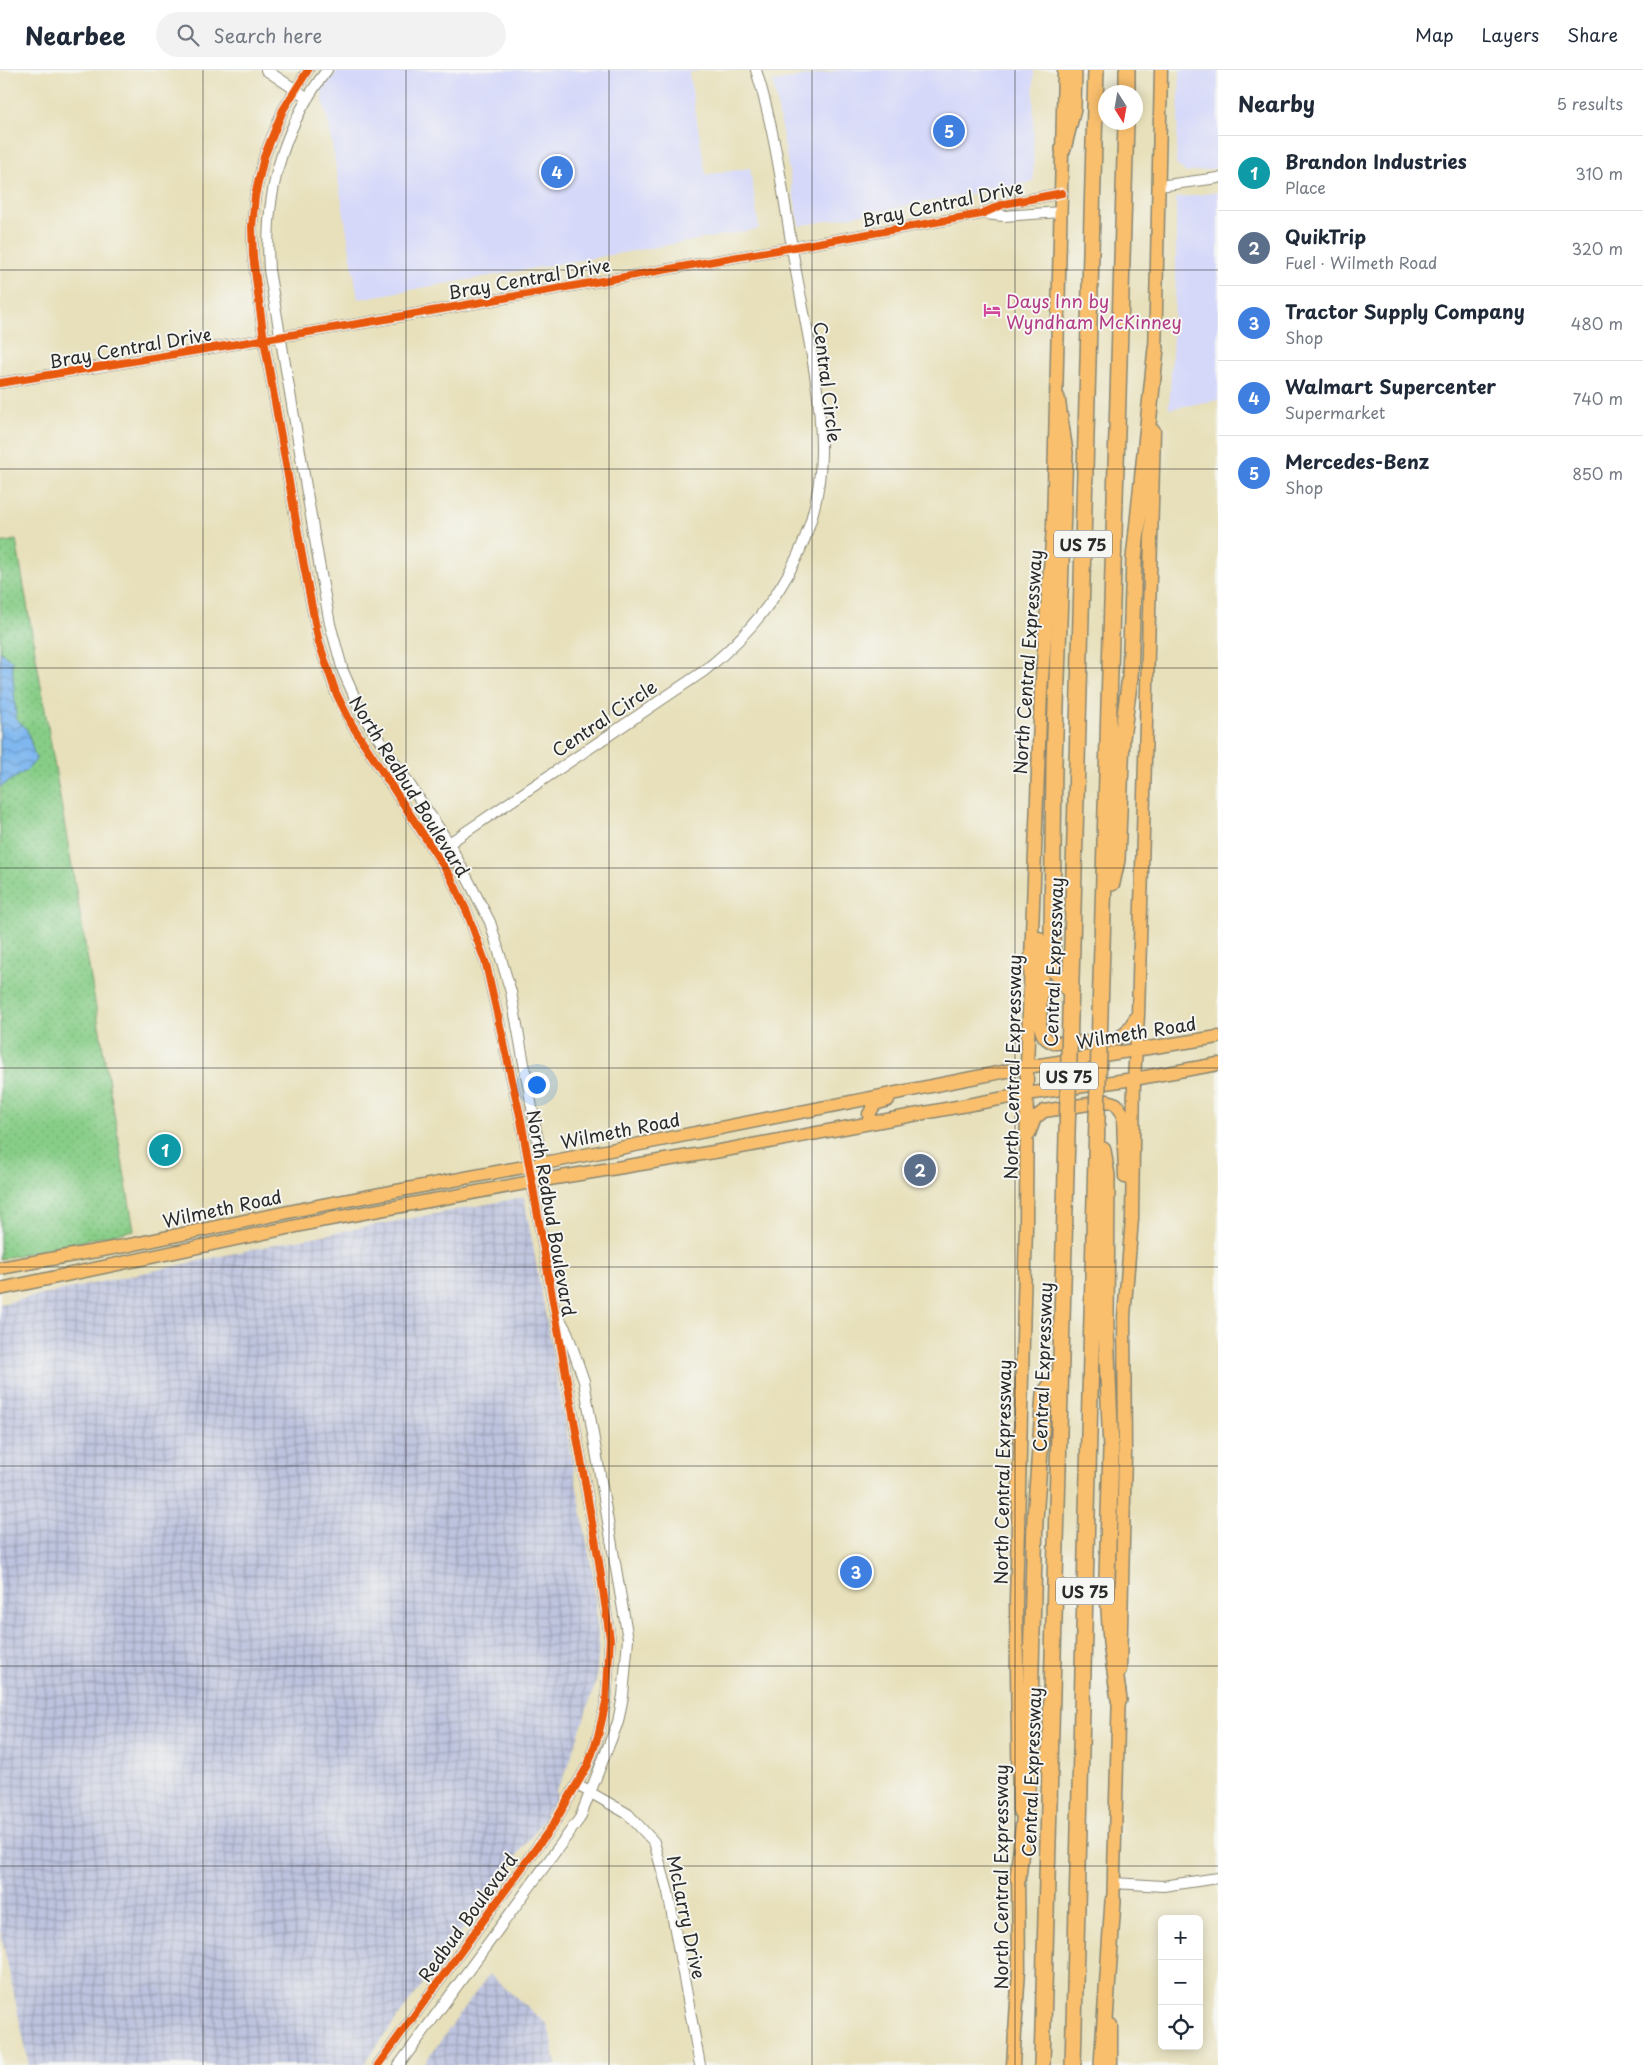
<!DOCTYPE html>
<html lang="en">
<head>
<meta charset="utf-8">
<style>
  :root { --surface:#fff; --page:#f2f2f3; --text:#1f2937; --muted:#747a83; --line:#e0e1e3; --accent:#7c3aed }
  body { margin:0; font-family:"Playpen Sans",sans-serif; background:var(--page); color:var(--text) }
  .controls { position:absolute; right:15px; bottom:15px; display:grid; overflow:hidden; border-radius:8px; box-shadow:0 2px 12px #0003 }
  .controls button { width:45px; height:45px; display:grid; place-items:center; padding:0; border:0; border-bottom:1px solid var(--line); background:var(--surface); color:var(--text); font:25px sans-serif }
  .compass { position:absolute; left:1098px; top:15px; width:45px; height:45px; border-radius:50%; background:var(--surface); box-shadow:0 2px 12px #0003; rotate:169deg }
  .you { position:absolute; left:536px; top:1014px; width:18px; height:18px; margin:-12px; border:4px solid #fff; border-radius:50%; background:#1a73e8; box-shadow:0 0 0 8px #1a73e833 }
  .badge { display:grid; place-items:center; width:32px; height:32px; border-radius:50%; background:var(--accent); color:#fff; font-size:16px; font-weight:700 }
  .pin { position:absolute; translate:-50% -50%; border:2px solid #fff; box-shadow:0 1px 5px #0006 }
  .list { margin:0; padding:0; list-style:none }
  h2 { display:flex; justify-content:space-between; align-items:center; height:65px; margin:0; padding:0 20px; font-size:21px }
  h2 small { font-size:16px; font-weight:400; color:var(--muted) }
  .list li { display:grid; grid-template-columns:32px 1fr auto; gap:15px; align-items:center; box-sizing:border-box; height:75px; padding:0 20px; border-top:1px solid var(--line) }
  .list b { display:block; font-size:19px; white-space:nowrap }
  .list p { margin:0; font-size:16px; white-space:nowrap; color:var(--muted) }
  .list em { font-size:16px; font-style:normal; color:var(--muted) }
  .icon { flex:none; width:28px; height:28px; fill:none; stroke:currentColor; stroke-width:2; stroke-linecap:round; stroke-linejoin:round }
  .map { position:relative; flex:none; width:1218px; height:1995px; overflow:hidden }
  header { display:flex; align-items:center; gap:30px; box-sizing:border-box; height:70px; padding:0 25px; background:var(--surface); border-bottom:1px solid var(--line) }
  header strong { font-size:24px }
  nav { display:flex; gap:28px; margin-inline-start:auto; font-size:18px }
  .search { width:350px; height:45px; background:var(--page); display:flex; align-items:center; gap:12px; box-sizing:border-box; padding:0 18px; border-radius:28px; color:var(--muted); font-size:19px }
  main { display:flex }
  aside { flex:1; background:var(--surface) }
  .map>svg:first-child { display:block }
  .built { fill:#d5d8f9 }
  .industrial { fill:url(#industrial-grid) }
  .grass { fill:url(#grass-dots); stroke:#597c59 }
  .water { fill:url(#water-waves); stroke:#55718d }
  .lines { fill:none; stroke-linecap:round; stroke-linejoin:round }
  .minor-casing { stroke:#898672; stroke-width:12 }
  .major-casing { stroke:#898672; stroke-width:15 }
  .highway-casing { stroke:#898672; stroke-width:18 }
  .minor { stroke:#fff; stroke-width:10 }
  .major { stroke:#f9bf6d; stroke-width:12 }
  .highway { stroke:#f9bf6d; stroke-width:15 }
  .highway-bridge-casing { stroke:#898672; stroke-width:18; stroke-linecap:butt }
  .highway-bridge { stroke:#f9bf6d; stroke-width:15 }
  .cycleway-casing { stroke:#f6f6f2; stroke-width:11 }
  .cycleway { stroke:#e8590c; stroke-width:8 }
  .grid { fill:none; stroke:#2b2b2b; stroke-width:1; stroke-opacity:0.55 }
  .labels { text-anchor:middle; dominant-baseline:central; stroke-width:4; stroke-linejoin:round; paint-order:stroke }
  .shield { fill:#f6f6f2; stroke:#686867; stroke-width:1 }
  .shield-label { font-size:16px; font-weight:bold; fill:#2b2b2b }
  .street-label { font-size:18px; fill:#2b2b2b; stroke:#f6f6f2 }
  .hotel-label { font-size:18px; fill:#b23c85; stroke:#f6f6f2; text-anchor:start }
</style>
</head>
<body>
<header>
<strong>Nearbee</strong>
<div class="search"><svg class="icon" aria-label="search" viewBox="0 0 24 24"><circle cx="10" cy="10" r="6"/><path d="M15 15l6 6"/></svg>Search here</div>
<nav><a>Map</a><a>Layers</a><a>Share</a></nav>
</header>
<main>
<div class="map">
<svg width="1218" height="1995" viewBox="0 0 1218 1995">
  <defs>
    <pattern id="industrial-grid" width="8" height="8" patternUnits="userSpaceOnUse" patternTransform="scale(1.25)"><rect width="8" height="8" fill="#bdc3de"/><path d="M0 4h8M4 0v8" fill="none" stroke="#9a9fb4"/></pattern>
    <pattern id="grass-dots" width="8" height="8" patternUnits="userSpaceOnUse" patternTransform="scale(1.25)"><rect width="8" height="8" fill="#87cd87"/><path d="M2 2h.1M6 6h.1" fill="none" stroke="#75b075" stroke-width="1.8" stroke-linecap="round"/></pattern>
    <pattern id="water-waves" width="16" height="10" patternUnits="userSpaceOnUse" patternTransform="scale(1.25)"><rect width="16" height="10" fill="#7fb7ef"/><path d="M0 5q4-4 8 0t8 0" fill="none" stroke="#6895c2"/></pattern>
  </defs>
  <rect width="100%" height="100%" fill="#f6f6f2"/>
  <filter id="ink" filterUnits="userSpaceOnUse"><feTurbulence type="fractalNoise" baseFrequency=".02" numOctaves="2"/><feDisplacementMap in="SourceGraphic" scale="10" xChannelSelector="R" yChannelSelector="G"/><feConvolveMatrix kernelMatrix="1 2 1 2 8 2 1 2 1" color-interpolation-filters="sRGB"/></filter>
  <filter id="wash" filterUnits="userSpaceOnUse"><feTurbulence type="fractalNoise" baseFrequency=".0096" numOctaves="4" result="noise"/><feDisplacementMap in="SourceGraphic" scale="20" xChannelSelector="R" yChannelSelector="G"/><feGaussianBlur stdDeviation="1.12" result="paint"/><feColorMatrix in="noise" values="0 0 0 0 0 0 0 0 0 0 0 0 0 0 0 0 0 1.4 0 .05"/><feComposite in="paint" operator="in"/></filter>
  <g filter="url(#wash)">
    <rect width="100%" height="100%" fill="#e7e0ba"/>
    <path class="built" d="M338 0H701L689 3 706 105 750 98 759 159 358 229 330 61 321 21Z
      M840 0H1034L1033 112 799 156 773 12Z
      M1180 0H1218V98L1186 103 1176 94Z
      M1218 122V330L1169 339 1176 208V128Z"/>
    <path class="industrial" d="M524 1127 593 1505 599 1575 596 1612 568 1697 556 1720 557 1727 541 1753 363 1995H29L0 1859V1234L281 1173Z
      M489 1904 548 1955 556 1995H423Z"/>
    <path class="grass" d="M16 470 134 1160 0 1189V473Z"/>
    <path class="water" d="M0 582 12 591 16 649 27 660 36 690 27 700 0 717Z"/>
  </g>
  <g filter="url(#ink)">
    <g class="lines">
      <g class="minor-casing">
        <path id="minor" d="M266 0 308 28
          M308 0 283 40 264 87 255 126 252 157 253 186 264 270 303 491 319 573 336 623 352 655 450 806 467 842 486 894 521 1050 599 1492 610 1569 606 1632 598 1666 588 1695 553 1755 378 1995
          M327 0C281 59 264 126 269 200L319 493 330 554 343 601 362 644 449 773 490 852 511 922 542 1093 531 1112
          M1159 116 1218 108
          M985 144 1004 146 1061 142
          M0 313 369 252 981 144 1004 134 1062 123
          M436 782 704 601C772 547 820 472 821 383 822 321 806 257 795 196 784 131 776 63 756 0
          M577 1715 628 1744 654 1772 668 1822 700 1995
          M1114 1813 1163 1816 1218 1808
          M399 1995 580 1748 618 1652 623 1626 628 1569 584 1311 567 1262 558 1246"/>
      </g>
      <g class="major-casing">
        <path id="major" d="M1155 286 1161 0
          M1039 868 1042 893 1040 955C1042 965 1044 969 1054 973L1112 971 1126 963 1137 946
          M870 1053 869 1044 875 1034 888 1030
          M1029 1064 1035 1048 1044 1041 1108 1031 1116 1034 1123 1044 1125 1107
          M0 1198 130 1175 322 1135 555 1091 1027 997 1218 967
          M0 1219 325 1150 531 1112 720 1081 1026 1024 1134 1009 1218 994
          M1120 1600 1125 1384 1124 1247 1132 1149 1134 1009 1138 945 1154 361
          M1019 1741 1016 1531 1026 1157 1027 997 1041 621 1053 457 1064 0
          M1113 1840 1119 1620
          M1013 1995 1019 1899 1018 1799
          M1111 1995V1955"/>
      </g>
      <g class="highway-casing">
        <path id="highway" d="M1127 22V0
          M1063 79 1073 39 1074 0
          M1057 328 1065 382 1054 693 1052 861 1053 899 1071 923
          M1112 813 1117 790 1122 668 1130 607 1134 489 1156 278
          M1100 944 1126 52
          M1070 947 1096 0
          M1103 1080 1107 1106 1106 1259 1111 1380 1107 1506 1111 1573 1119 1630
          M1018 1808 1028 1711 1035 1449 1044 1324 1061 1302
          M1042 1995 1067 1064
          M1073 1995 1097 1048
          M1102 1995 1113 1831"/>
      </g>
      <use href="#minor" class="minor"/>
      <use href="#major" class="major"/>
      <use href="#highway" class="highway"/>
      <g class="highway-bridge-casing">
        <path id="highway-bridge" d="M1097 1048 1100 944
          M1067 1064 1070 947"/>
      </g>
      <use href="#highway-bridge" class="highway-bridge"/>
      <g class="cycleway-casing">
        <path id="cycleway" d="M308 0 283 40 264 87 255 126 252 157 253 186 264 270 303 491 319 573 336 623 352 655 450 806 467 842 486 894 521 1050 599 1492 610 1569 606 1632 598 1666 588 1695 553 1755 378 1995
          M0 313 369 252 981 144 1004 134 1062 123"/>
      </g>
      <use href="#cycleway" class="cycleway"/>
    </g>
  </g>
  <path class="grid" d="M203 0V1995M406 0V1995M609 0V1995M812 0V1995M1015 0V1995M0 200H1218M0 399H1218M0 598H1218M0 798H1218M0 998H1218M0 1197H1218M0 1396H1218M0 1596H1218M0 1796H1218"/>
  <defs>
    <g id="hotel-bare" transform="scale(1.35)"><path d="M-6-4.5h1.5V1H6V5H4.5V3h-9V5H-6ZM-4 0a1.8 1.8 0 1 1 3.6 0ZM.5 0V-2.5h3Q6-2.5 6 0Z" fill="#d1479c" stroke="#f6f6f2" stroke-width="2.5" paint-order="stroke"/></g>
  </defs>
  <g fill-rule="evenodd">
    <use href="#hotel-bare" x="992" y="240"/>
  </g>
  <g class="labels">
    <g class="shield">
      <rect x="1054" y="460.5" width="58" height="27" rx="4"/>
      <rect x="1040" y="992.5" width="58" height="27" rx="4"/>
      <rect x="1056" y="1507.5" width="58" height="27" rx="4"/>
    </g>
    <g class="shield-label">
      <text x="1083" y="474">US 75</text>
      <text x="1069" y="1006">US 75</text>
      <text x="1085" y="1521">US 75</text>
    </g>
    <g class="street-label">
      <text transform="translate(942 133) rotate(-12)">Bray Central Drive</text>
      <text transform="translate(529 208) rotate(-10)">Bray Central Drive</text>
      <text transform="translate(130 277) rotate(-10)">Bray Central Drive</text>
      <text transform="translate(828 312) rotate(83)">Central Circle</text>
      <text transform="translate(1027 592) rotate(-86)">North Central Expressway</text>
      <text transform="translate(604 648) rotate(-34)">Central Circle</text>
      <text transform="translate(410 716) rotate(58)">North Redbud Boulevard</text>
      <text transform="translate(1053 892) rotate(-88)">Central Expressway</text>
      <text transform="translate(1136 962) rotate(-9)">Wilmeth Road</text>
      <text transform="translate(1012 997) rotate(-89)">North Central Expressway</text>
      <text transform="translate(620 1060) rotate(-11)">Wilmeth Road</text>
      <text transform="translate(222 1138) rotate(-12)">Wilmeth Road</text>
      <text transform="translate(552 1143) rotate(80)">North Redbud Boulevard</text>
      <text transform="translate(1042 1297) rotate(-88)">Central Expressway</text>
      <text transform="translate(1002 1402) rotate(-89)">North Central Expressway</text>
      <text transform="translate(1031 1702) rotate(-88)">Central Expressway</text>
      <text transform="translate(1000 1807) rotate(-90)">North Central Expressway</text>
      <text transform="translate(467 1847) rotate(-54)">Redbud Boulevard</text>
      <text transform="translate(687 1847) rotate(78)">McLarry Drive</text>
    </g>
    <g class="hotel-label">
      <text x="1006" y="230">Days Inn by<tspan x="1006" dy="21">Wyndham McKinney</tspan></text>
    </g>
  </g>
</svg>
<div class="controls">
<button>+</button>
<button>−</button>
<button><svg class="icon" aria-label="locate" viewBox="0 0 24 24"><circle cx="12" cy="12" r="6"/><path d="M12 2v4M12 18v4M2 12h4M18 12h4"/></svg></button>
</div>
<svg class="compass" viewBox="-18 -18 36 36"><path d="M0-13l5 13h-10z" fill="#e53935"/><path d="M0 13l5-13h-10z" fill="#747a83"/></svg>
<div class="you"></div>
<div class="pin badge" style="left:165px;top:1080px;background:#0f9aa8">1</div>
<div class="pin badge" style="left:920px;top:1100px;background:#5c6f8a">2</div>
<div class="pin badge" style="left:856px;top:1502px;background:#3f7fe0">3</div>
<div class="pin badge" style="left:557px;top:102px;background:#3f7fe0">4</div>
<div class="pin badge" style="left:949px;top:61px;background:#3f7fe0">5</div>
</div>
<aside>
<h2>Nearby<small>5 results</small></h2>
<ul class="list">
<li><span class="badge" style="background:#0f9aa8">1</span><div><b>Brandon Industries</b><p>Place</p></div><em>310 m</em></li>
<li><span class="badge" style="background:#5c6f8a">2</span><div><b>QuikTrip</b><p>Fuel · Wilmeth Road</p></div><em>320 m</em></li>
<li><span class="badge" style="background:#3f7fe0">3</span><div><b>Tractor Supply Company</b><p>Shop</p></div><em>480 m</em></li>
<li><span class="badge" style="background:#3f7fe0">4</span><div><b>Walmart Supercenter</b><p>Supermarket</p></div><em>740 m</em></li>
<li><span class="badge" style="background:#3f7fe0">5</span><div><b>Mercedes-Benz</b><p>Shop</p></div><em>850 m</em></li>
</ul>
</aside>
</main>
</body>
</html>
